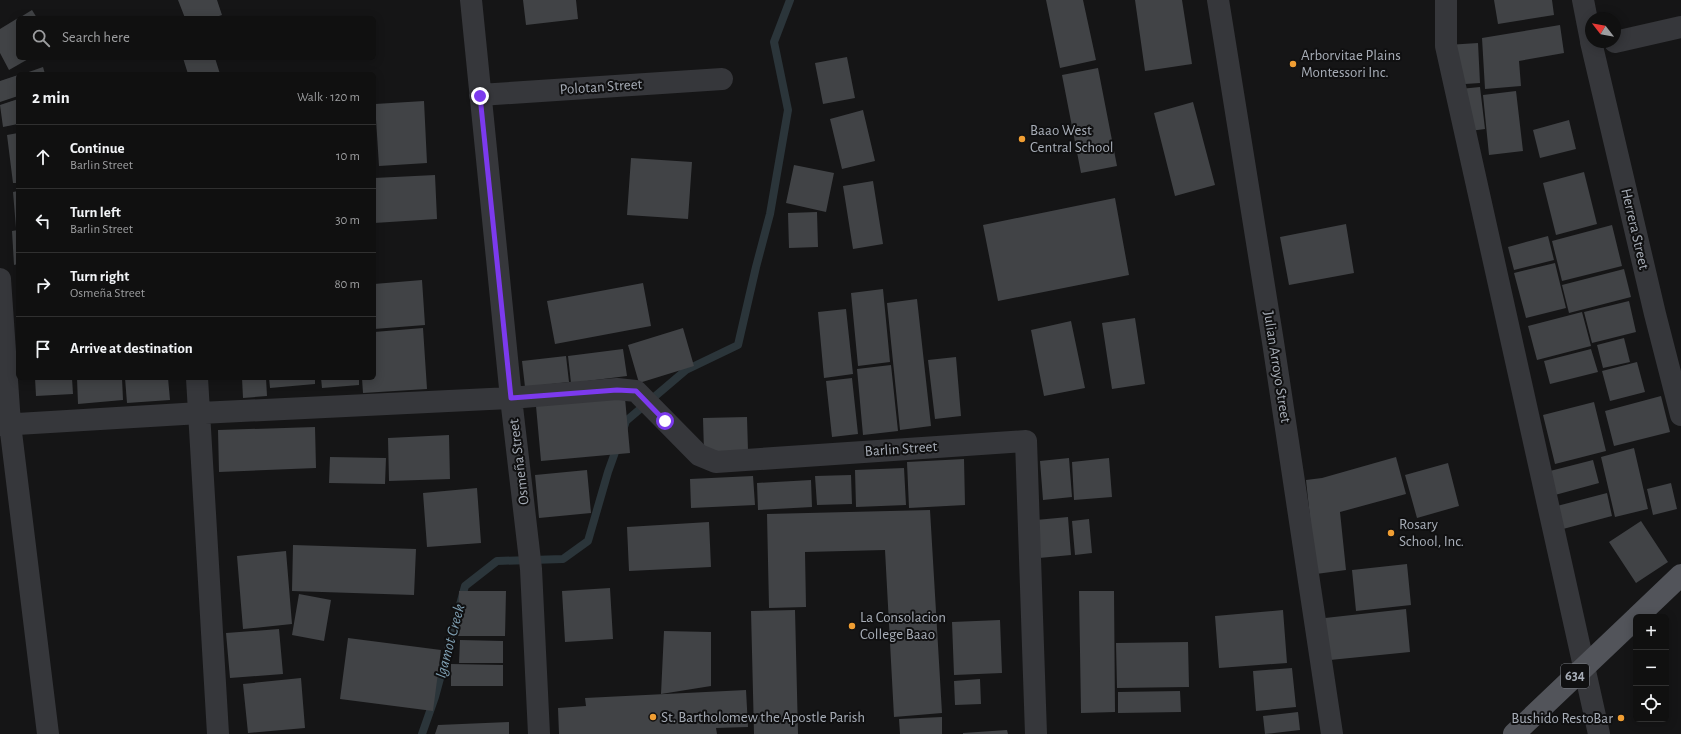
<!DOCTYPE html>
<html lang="en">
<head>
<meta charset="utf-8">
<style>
  :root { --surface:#101010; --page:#191919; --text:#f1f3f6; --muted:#9c9d9f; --line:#303030 }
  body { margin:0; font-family:"Alegreya Sans",sans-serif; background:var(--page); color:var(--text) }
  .controls { position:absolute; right:12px; bottom:12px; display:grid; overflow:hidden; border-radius:6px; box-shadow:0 2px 10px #0003 }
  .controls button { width:36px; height:36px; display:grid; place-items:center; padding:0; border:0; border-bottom:1px solid var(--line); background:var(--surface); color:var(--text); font:20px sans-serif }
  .compass { position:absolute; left:1585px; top:12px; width:36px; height:36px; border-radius:50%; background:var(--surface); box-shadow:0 2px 10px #0003; rotate:301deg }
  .stop { position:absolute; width:12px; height:12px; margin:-9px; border:3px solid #7c3aed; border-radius:50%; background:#fff }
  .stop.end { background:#7c3aed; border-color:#fff; box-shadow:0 1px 4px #0008 }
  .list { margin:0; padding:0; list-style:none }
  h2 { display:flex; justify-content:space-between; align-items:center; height:52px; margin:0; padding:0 16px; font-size:17px }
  h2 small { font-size:13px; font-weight:400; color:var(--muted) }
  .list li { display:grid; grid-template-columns:26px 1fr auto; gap:12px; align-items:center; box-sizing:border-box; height:64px; padding:0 16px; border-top:1px solid var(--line) }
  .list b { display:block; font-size:15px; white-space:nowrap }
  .list p { margin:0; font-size:13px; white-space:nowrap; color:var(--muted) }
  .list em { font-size:13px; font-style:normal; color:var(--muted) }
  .icon { flex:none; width:22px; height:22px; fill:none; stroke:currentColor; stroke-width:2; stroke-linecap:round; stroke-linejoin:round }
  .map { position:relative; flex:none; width:1681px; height:734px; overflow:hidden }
  .search { position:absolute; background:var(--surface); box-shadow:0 2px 10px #0003; left:16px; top:16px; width:360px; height:44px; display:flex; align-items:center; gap:10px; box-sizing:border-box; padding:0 14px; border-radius:6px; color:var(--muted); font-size:15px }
  .panel { position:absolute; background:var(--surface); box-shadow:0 2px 10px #0003; left:16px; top:72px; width:360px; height:308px; border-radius:6px }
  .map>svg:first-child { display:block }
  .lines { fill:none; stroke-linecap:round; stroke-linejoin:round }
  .stream { stroke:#2b353a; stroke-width:8 }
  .building { fill:#414346 }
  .minor { stroke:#36373b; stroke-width:22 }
  .major { stroke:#52545a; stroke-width:22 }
  .route { stroke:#7c3aed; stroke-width:5 }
  .poi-dot { fill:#f09e33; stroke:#101011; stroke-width:1.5 }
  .labels { text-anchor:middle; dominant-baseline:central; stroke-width:4; stroke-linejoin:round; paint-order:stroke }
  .shield { fill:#101011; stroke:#7a7e85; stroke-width:1 }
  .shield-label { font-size:14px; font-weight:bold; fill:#a7adb7 }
  .poi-label { font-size:15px; fill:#a7adb7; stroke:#101011; text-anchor:start }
  .street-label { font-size:15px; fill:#a7adb7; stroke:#101011 }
  .water-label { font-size:16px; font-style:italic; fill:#7e9eb1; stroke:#101011 }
</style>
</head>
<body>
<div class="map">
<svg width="1681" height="734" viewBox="0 0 1681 734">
  <rect width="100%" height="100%" fill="#151516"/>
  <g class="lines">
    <path class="stream" d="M623 430 626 421 686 370 738 345 756 267 770 214 788 110 774 42 790 0
      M422 734 435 697 465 586 497 561 563 559 588 541 608 472 618 444"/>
  </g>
  <path class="building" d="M178 0H217L222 15 213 18H185Z
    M523 0H576L578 19 526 25Z
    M1046 0H1083L1096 60 1060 68Z
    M1135 0H1182L1192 64 1145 71Z
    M1494 0H1552L1554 15 1498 24Z
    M32 10 37 18H19Z
    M18 18V58H30L9 70 0 53V29Z
    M1560 25 1564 53 1519 61 1521 86 1485 89 1482 38Z
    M1478 43 1480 83 1450 85 1447 45Z
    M847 57 855 98 823 104 815 63Z
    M183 58H215L220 74H188Z
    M43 67 45 74H23Z
    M1098 68 1117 166 1081 173 1062 75Z
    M18 75V96L0 102V81Z
    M1480 87 1485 129 1455 133 1450 90Z
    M1516 91 1523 151 1489 155 1483 95Z
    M18 99V124L3 127 0 105Z
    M424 101 427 163 379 166 375 104Z
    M1193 102 1215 185 1175 196 1154 113Z
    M863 110 875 161 842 169 830 119Z
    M1569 120 1576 149 1540 158 1533 130Z
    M18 133V183H13L7 135Z
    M631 158 692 162 688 219 627 215Z
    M794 165 834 173 826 212 786 203Z
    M1584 172 1597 224 1556 235 1543 183Z
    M435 175 437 219 374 223V178Z
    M873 181 883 244 853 249 843 186Z
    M18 191V228H16L13 192Z
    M1115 198 1129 275 998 301 983 225Z
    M817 212 818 247 789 248 788 213Z
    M1346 224 1354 273 1289 285 1280 237Z
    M1612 225 1622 266 1562 281 1552 241Z
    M18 230V264L14 265 12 231Z
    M1548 236 1554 260 1514 270 1508 247Z
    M1555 263 1566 308 1526 318 1514 273Z
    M1624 269 1631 297 1569 313 1562 285Z
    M422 280 425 325 374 329V284Z
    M643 283 651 326 555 344 547 301Z
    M883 289 890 362 858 366 851 293Z
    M917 299 931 426 900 430 887 303Z
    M1629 301 1636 332 1592 343 1584 312Z
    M846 309 853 374 824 378 818 312Z
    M1582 312 1591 346 1537 360 1528 326Z
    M1135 318 1145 384 1112 389 1102 323Z
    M1071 321 1085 388 1044 396 1031 330Z
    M423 328 427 389 363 393 362 378H374V332Z
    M683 328 694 366 639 383 628 345Z
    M1624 338 1630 362 1603 368 1597 345Z
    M623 349 627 376 571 383 568 356Z
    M1591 349 1598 372 1550 384 1544 361Z
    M566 356 569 382 525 387 522 361Z
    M956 357 961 416 935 419 928 360Z
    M1637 362 1645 392 1610 401 1602 371Z
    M891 365 898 431 863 435 857 369Z
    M35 378H72L73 394 36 396Z
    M77 378H122L123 400 78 404Z
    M125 378H168L170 400 127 403Z
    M242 378H266L267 396 243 398Z
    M269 378H315V384L270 388Z
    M321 378H359V385L322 388Z
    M852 378 858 434 832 437 826 381Z
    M1661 396 1670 432 1614 446 1605 411Z
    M625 398 630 453 541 461 536 406Z
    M1594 402 1606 451 1555 464 1543 415Z
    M747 417 748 451 704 452 703 418Z
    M315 427 316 468 219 472 218 430Z
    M449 435 450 479 389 481 388 438Z
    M1634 448 1648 509 1615 517 1601 457Z
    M330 457 386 458 385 484 329 483Z
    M1396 457 1406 494 1340 512 1346 570 1316 574 1306 480 1322 478Z
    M1069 458 1072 497 1043 500 1040 461Z
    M1109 458 1112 497 1074 500 1072 462Z
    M964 459 965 505 909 508 907 462Z
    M1593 460 1599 483 1555 495 1550 471Z
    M1448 463 1459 506 1417 518 1405 475Z
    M904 468 906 505 856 507 855 470Z
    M587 470 591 513 539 518 535 475Z
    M851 475 852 504 817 505 815 476Z
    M753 476 755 505 691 508 690 479Z
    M811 480 812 507 758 510 757 483Z
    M1671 483 1677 509 1653 515 1647 489Z
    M477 488 481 543 427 547 423 493Z
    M1607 493 1612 516 1563 529 1557 506Z
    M930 510 942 713 894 717 885 550 805 552 806 607 769 608 767 514Z
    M1068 517 1071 555 1039 558 1036 520Z
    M1089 519 1092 553 1075 555 1072 521Z
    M1641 521 1668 562 1636 583 1609 542Z
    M709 522 711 567 629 571 627 527Z
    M293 545 416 549 414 595 292 591Z
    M286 551 292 624 243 629 237 556Z
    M1407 564 1411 605 1356 611 1352 570Z
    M610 588 613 639 565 642 562 591Z
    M459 591H506L505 636H458Z
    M1079 591H1114L1115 712 1081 713Z
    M299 594 331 600 324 641 292 635Z
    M1406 609 1410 652 1330 660 1325 618Z
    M795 610 798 734H754L751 611Z
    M1283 610 1287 663 1219 668 1215 616Z
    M1000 620 1002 673 954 675 952 622Z
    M279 629 283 674 230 678 226 633Z
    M664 631 711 632V686L661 694Z
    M348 638 441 650 433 711 340 699Z
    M460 640 503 641V663H459Z
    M1188 642 1189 687 1117 688 1116 643Z
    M451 664 503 665V686H451Z
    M1292 668 1296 707 1256 711 1253 671Z
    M301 678 305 728 248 733 243 684Z
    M980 679 981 704 955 705 954 681Z
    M746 690 748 727 716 728 717 734H559L558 708 586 706 585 698Z
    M1180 691 1181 712 1118 713V692Z
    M1298 712 1300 730 1265 734 1263 716Z
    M942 717V734H900L899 719Z
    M509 722V734H435L438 725Z
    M1007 730 1008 734H963V733Z"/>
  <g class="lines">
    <path class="minor" d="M471 0 511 398 531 569 539 734
      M1218 0 1273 342 1332 734
      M1446 0V46L1599 734
      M1583 0 1591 41
      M1591 42 1655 314 1681 415
      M1615 42 1681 27
      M480 95 722 79
      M0 279 10 424 48 734
      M197 378 218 734
      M0 425 200 413 511 398 617 389 636 391 699 455 716 462 1026 441 1036 734"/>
    <path class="major" d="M1637 617 1681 575
      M1514 734 1636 618"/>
  </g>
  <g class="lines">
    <path class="route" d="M480 96 511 398 617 390 636 391 665 421"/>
  </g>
  <g class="poi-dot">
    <circle cx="1293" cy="64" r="4"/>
    <circle cx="1022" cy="139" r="4"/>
    <circle cx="1391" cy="533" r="4"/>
    <circle cx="852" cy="626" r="4"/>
    <circle cx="653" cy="717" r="4"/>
    <circle cx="1621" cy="718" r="4"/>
  </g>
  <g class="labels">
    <rect class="shield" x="1561" y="664" width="28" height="24" rx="3"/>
    <g class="shield-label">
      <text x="1575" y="676">634</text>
    </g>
    <g class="poi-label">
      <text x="1301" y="55">Arborvitae Plains<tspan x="1301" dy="17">Montessori Inc.</tspan></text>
      <text x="1030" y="130">Baao West<tspan x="1030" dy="17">Central School</tspan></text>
      <text x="1399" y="524">Rosary<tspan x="1399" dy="17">School, Inc.</tspan></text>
      <text x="860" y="617">La Consolacion<tspan x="860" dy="17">College Baao</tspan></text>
      <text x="661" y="717">St. Bartholomew the Apostle Parish</text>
      <text x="1613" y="718" text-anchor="end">Bushido RestoBar</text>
    </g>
    <g class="street-label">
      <text transform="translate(601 87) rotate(-4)">Polotan Street</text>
      <text transform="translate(1635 229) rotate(77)">Herrera Street</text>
      <text transform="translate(1277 367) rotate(81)">Julian Arroyo Street</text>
      <text transform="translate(901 449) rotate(-4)">Barlin Street</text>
      <text transform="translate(519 462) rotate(-97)">Osmeña Street</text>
    </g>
    <g class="water-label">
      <text transform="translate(450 641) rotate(-75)">Igamot Creek</text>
    </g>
  </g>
</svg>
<div class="controls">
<button>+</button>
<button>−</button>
<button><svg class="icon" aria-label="locate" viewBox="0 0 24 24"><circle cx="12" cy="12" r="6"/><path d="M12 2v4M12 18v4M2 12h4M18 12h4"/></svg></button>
</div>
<svg class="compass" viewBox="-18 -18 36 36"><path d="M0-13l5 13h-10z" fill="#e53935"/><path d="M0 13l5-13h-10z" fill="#9c9d9f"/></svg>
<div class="stop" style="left:665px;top:421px"></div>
<div class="stop end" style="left:480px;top:96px"></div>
<div class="search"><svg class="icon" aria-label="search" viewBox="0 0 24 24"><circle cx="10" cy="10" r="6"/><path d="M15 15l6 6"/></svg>Search here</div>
<section class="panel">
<h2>2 min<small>Walk · 120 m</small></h2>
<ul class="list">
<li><svg class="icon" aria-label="ahead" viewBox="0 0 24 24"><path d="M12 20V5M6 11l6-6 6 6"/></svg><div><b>Continue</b><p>Barlin Street</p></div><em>10 m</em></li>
<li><svg class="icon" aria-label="left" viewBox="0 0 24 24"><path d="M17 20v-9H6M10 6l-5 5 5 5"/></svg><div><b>Turn left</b><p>Barlin Street</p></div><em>30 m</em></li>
<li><svg class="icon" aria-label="right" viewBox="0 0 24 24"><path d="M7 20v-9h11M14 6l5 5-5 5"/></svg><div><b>Turn right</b><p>Osmeña Street</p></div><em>80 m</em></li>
<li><svg class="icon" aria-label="arrive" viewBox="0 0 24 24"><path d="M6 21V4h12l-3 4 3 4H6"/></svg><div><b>Arrive at destination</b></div></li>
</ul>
</section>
</div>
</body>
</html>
